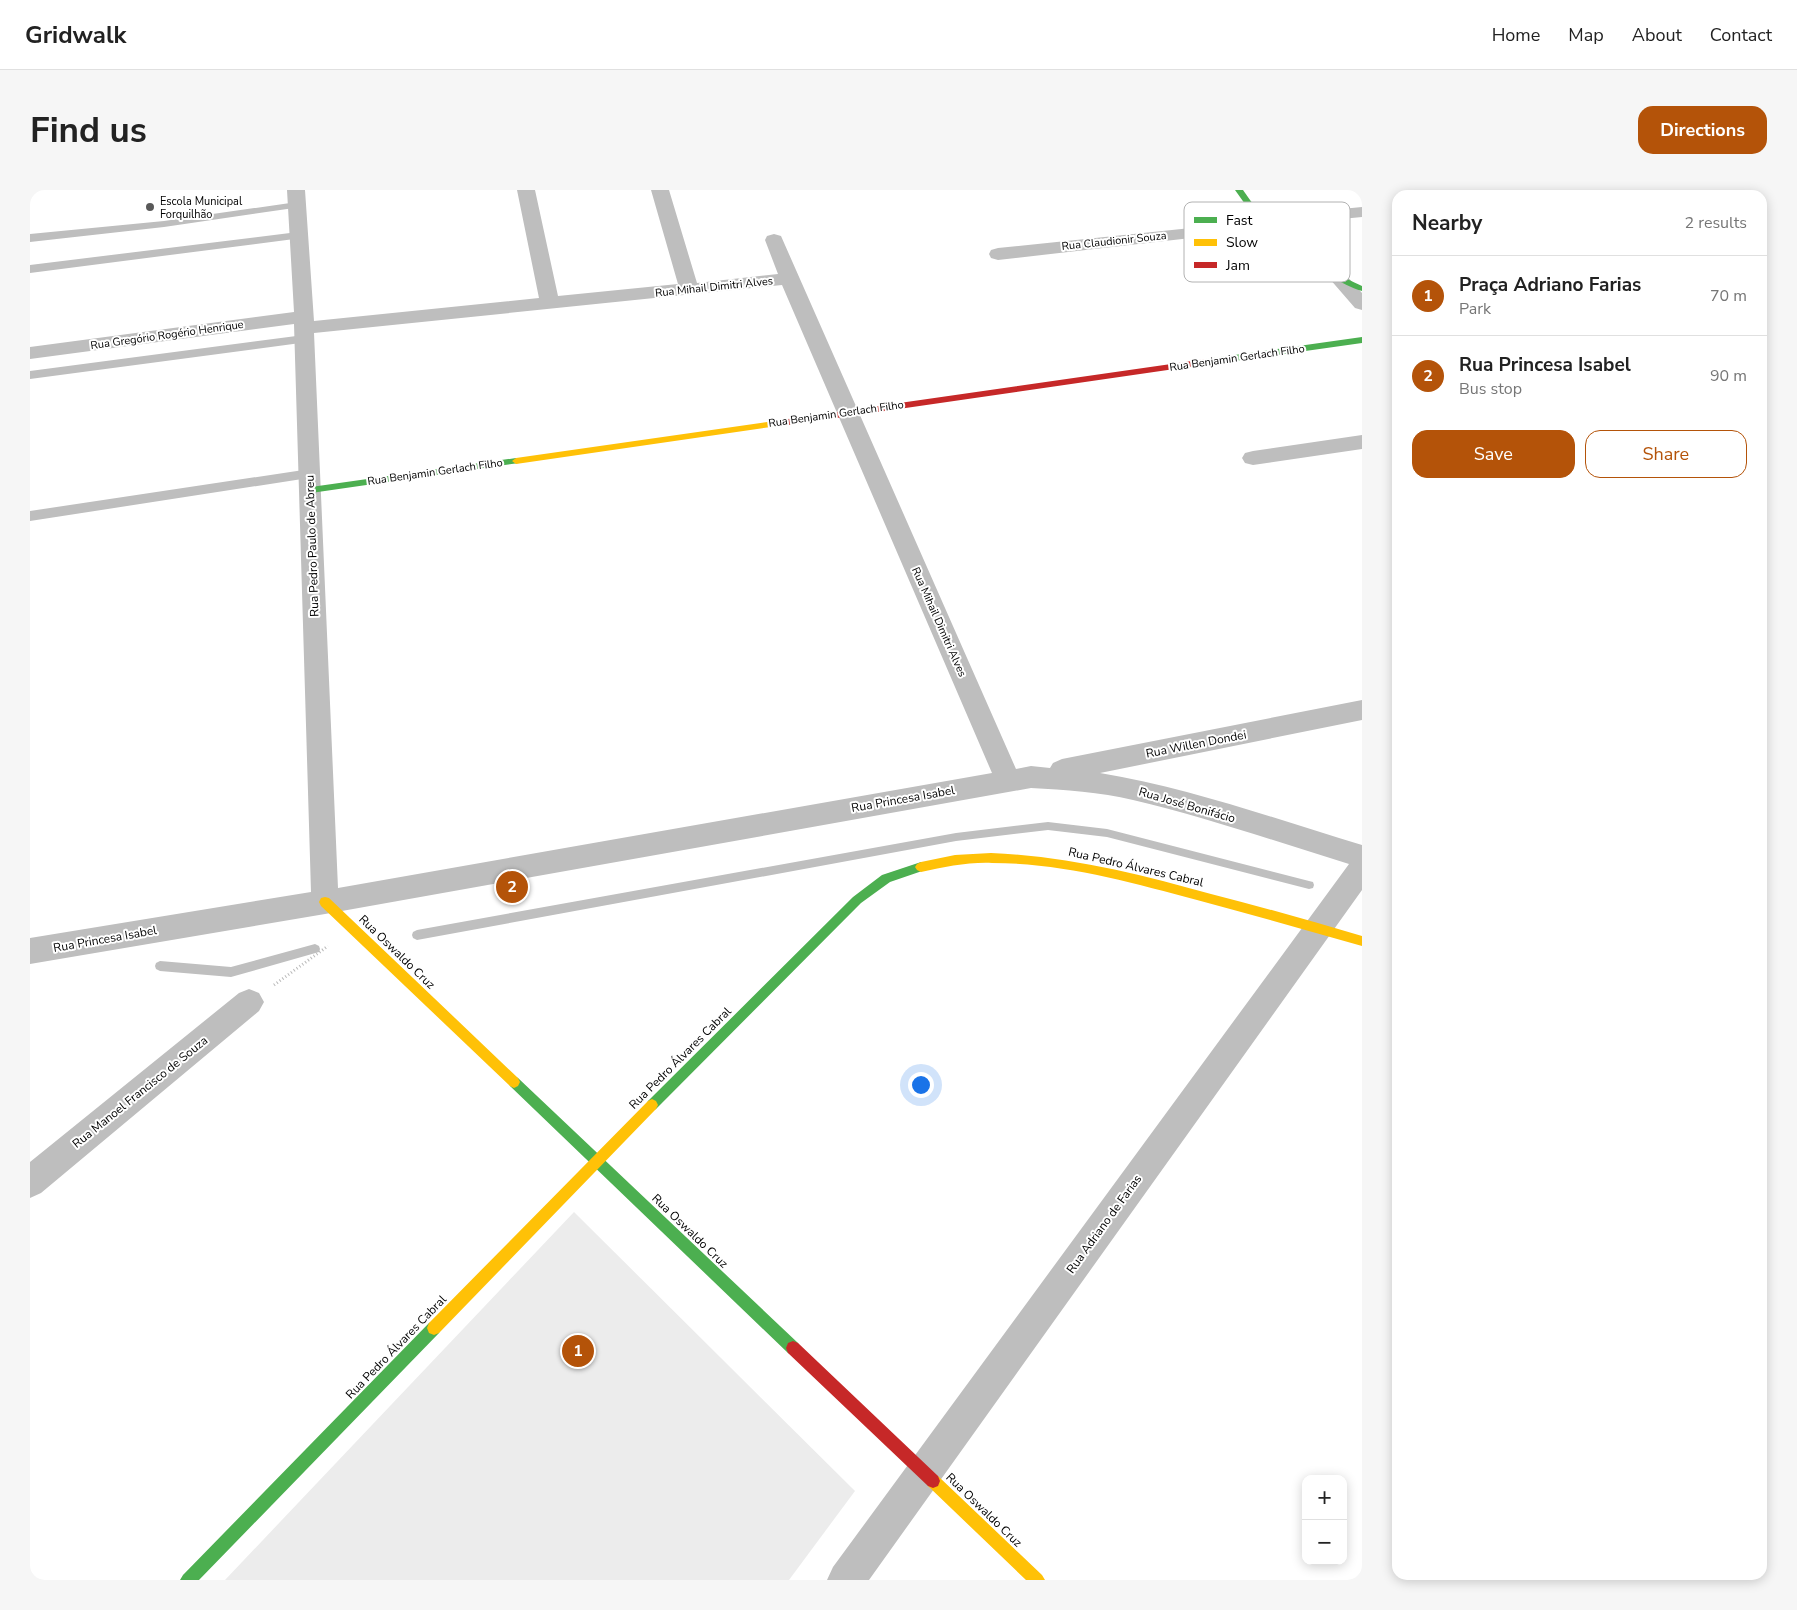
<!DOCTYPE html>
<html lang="en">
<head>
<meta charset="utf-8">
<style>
  :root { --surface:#fff; --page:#f6f6f6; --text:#222; --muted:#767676; --line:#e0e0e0; --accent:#b45309 }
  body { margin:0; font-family:"Nunito Sans",sans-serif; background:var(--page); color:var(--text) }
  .controls { position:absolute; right:15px; bottom:15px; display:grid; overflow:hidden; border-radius:10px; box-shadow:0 2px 12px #0003 }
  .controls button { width:45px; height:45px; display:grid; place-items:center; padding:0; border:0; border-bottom:1px solid var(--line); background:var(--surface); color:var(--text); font:25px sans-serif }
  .you { position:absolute; left:890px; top:894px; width:18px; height:18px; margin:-12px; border:4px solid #fff; border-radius:50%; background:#1a73e8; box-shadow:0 0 0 8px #1a73e833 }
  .badge { display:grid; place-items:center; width:32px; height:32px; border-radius:50%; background:var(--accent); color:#fff; font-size:16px; font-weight:700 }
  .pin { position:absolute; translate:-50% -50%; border:2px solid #fff; box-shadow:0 1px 5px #0006 }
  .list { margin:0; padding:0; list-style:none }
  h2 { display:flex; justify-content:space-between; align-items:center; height:65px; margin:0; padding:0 20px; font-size:21px }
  h2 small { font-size:16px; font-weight:400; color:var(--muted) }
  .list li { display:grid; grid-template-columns:32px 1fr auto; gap:15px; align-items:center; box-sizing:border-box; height:80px; padding:0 20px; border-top:1px solid var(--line) }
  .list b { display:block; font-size:19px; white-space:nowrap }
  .list p { margin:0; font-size:16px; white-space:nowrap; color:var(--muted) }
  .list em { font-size:16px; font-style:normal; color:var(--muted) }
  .actions { display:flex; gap:10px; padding:15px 20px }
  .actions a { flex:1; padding:11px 0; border:1px solid var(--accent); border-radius:15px; text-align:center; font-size:18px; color:var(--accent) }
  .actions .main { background:var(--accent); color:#fff }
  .map { position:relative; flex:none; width:1332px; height:1390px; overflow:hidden; border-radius:15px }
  header { display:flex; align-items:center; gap:30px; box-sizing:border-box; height:70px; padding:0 25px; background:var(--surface); border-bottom:1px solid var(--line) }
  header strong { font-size:24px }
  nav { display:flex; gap:28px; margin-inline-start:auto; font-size:18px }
  .intro { display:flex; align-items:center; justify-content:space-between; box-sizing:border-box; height:120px; padding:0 30px }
  h1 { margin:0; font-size:35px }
  .button { padding:12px 22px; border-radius:15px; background:var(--accent); color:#fff; font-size:18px; font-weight:700 }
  main { display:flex; gap:30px; padding:0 30px }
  aside { flex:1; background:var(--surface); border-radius:15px; box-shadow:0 2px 12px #0003 }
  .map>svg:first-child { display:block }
  .green { fill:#ececec }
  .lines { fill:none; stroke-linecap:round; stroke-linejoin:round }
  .stream { fill:#bfbfbf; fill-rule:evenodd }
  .path { stroke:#b9b9b9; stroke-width:3; stroke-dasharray:1 2.5; stroke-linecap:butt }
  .lane { fill:#bebebe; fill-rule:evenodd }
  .street { fill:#bebebe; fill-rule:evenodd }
  .fast { fill:#4caf50; fill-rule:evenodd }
  .slow { fill:#ffc107; fill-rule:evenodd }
  .jam { fill:#c62828; fill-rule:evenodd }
  .poi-dot { fill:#595959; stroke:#fff; stroke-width:2 }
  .labels { text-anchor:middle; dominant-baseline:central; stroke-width:4; stroke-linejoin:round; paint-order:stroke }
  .far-poi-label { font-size:11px; fill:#000; stroke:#fff; text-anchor:start }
  .far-street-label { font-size:11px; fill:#000; stroke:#fff }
  .street-label { font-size:12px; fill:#000; stroke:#fff }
  .key { fill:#fff; stroke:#b2b2b2; stroke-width:1 }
  .key-label { font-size:14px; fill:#000 }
</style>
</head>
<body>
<header>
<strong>Gridwalk</strong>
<nav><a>Home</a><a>Map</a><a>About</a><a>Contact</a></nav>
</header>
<div class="intro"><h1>Find us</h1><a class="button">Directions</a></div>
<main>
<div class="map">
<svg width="1332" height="1390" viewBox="0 0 1332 1390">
  <rect width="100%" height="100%" fill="#fff"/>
  <path class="green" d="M544 1022 825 1301 759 1390H195Z"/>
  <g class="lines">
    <path class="stream" d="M1018 632 1077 639 1279 691 1283 692 1284 695 1283 698 1279 699 1077 647 1018 640 926 651 387 750 383 748 382 745 383 742 387 740 926 643Z
      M285 754 289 756 290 759 289 762 201 787 130 781 126 779 125 776 126 773 130 771 201 777Z"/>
    <path class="path" d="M244 795 298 756"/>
    <path class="lane" d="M267 12 273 15 271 17 134 37 0 52V44L134 31Z
      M268 42 274 46 272 48 0 83V75Z
      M274 145 278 146 280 149 278 152 0 189V181Z
      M280 279 285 281 287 284 285 287 0 331V321Z"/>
    <path class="street" d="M257 0H275L284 131 509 108 487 0H505L528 106 648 94 621 0H639L667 93 748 84 735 50 737 46 744 44 751 46 986 579 1001 576 1020 578 1023 573 1032 569 1332 510V530L1070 583C1160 598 1246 629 1332 655V700L839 1390H797L803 1377 1319 674C1247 652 1176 627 1103 610 1070 602 1035 600 1001 598L295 724 0 774V748L281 702 264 134 0 169V157L264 122ZM752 95 962 583 308 698 284 143Z
      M1332 17V27L1230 37 1161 48 968 70 961 68 959 64 961 60 968 58 1161 38 1230 27Z
      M1308 82 1315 84 1332 103V120L1325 118 1299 88 1301 84Z
      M1332 245V259L1223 275 1215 273 1212 268 1215 263 1223 261Z
      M219 799 229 803 234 812 229 821 11 1003 0 1008V972L209 803Z"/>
    <path class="fast" d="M1205 0H1213C1245 48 1280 72 1332 96V101C1321 98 1311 92 1301 87 1260 66 1231 38 1205 0Z
      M1332 147V153L1176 175 1172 172 1176 169Z
      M486 268 490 271 489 273 281 303 277 300 281 297Z
      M891 672 895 674 897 677 895 680 860 692 831 713 626 919 622 921 618 919 616 915 618 911 823 707 852 685Z
      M484 886 488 888 768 1153 770 1158 768 1163 763 1165 758 1163 480 896 478 892 480 888Z
      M404 1131 409 1133 411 1138 409 1143 169 1390H150L153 1385 399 1133Z"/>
    <path class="slow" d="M758 229 762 232 761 234 486 274 482 271 486 268Z
      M961 663C1037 666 1109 684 1181 704 1232 717 1282 731 1332 746V756C1277 740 1223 725 1167 710 1100 692 1032 673 962 673 938 672 915 677 891 682L887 680 885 677 887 674 891 672 925 665Z
      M295 707 299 708 488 888 490 892 488 896 484 898 480 896 291 716 289 712 291 708Z
      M622 909 626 911 628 915 626 919 409 1143 404 1145 399 1143 397 1138 399 1133 618 911Z
      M903 1284 908 1286 1012 1385 1015 1390H996L898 1296 896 1291 898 1286Z"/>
    <path class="jam" d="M1176 169 1180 172 1179 174 758 235 754 232 758 229Z
      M763 1151 768 1153 908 1286 910 1291 908 1296 903 1298 898 1296 758 1163 756 1158 758 1153Z"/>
  </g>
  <circle class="poi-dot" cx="120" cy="17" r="5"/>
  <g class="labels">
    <g class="far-poi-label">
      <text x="130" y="11">Escola Municipal<tspan x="130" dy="13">Forquilhão</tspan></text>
    </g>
    <g class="far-street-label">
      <text transform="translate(1084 51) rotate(-6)">Rua Claudionir Souza</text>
      <text transform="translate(684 97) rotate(-6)">Rua Mihail Dimitri Alves</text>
      <text transform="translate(137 145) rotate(-8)">Rua Gregório Rogério Henrique</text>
      <text transform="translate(1207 168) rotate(-8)">Rua Benjamin Gerlach Filho</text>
      <text transform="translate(806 224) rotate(-8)">Rua Benjamin Gerlach Filho</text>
      <text transform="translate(405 282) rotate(-8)">Rua Benjamin Gerlach Filho</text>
      <text transform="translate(909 432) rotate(66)">Rua Mihail Dimitri Alves</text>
    </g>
    <g class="street-label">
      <text transform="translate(282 356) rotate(-92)">Rua Pedro Paulo de Abreu</text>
      <text transform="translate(1166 554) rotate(-11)">Rua Willen Dondei</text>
      <text transform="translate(873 609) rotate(-10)">Rua Princesa Isabel</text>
      <text transform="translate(1157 615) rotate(16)">Rua José Bonifácio</text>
      <text transform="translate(1106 677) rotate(13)">Rua Pedro Álvares Cabral</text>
      <text transform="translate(75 749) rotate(-10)">Rua Princesa Isabel</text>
      <text transform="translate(367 762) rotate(44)">Rua Oswaldo Cruz</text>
      <text transform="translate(650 868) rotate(-45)">Rua Pedro Álvares Cabral</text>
      <text transform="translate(110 902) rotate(-39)">Rua Manoel Francisco de Souza</text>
      <text transform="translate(1074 1034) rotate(-54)">Rua Adriano de Farias</text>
      <text transform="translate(660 1041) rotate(44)">Rua Oswaldo Cruz</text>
      <text transform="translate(366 1157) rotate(-46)">Rua Pedro Álvares Cabral</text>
      <text transform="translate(954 1320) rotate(44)">Rua Oswaldo Cruz</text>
    </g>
  </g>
  <rect x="1154" y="12" width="166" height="80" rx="8" class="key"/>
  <rect x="1164" y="27" width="23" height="6" fill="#4caf50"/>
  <rect x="1164" y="49" width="23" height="7" fill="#ffc107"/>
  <rect x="1164" y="72" width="23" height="6" fill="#c62828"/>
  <g class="key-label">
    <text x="1196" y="35">Fast</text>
    <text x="1196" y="57">Slow</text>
    <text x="1196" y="80">Jam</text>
  </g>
</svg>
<div class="controls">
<button>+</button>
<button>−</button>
</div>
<div class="you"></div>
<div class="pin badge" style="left:548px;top:1161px">1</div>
<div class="pin badge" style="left:482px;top:697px">2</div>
</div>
<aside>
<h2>Nearby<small>2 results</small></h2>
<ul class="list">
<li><span class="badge">1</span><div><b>Praça Adriano Farias</b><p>Park</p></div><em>70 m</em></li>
<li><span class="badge">2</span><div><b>Rua Princesa Isabel</b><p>Bus stop</p></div><em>90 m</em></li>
</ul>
<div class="actions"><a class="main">Save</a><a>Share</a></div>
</aside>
</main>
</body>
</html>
